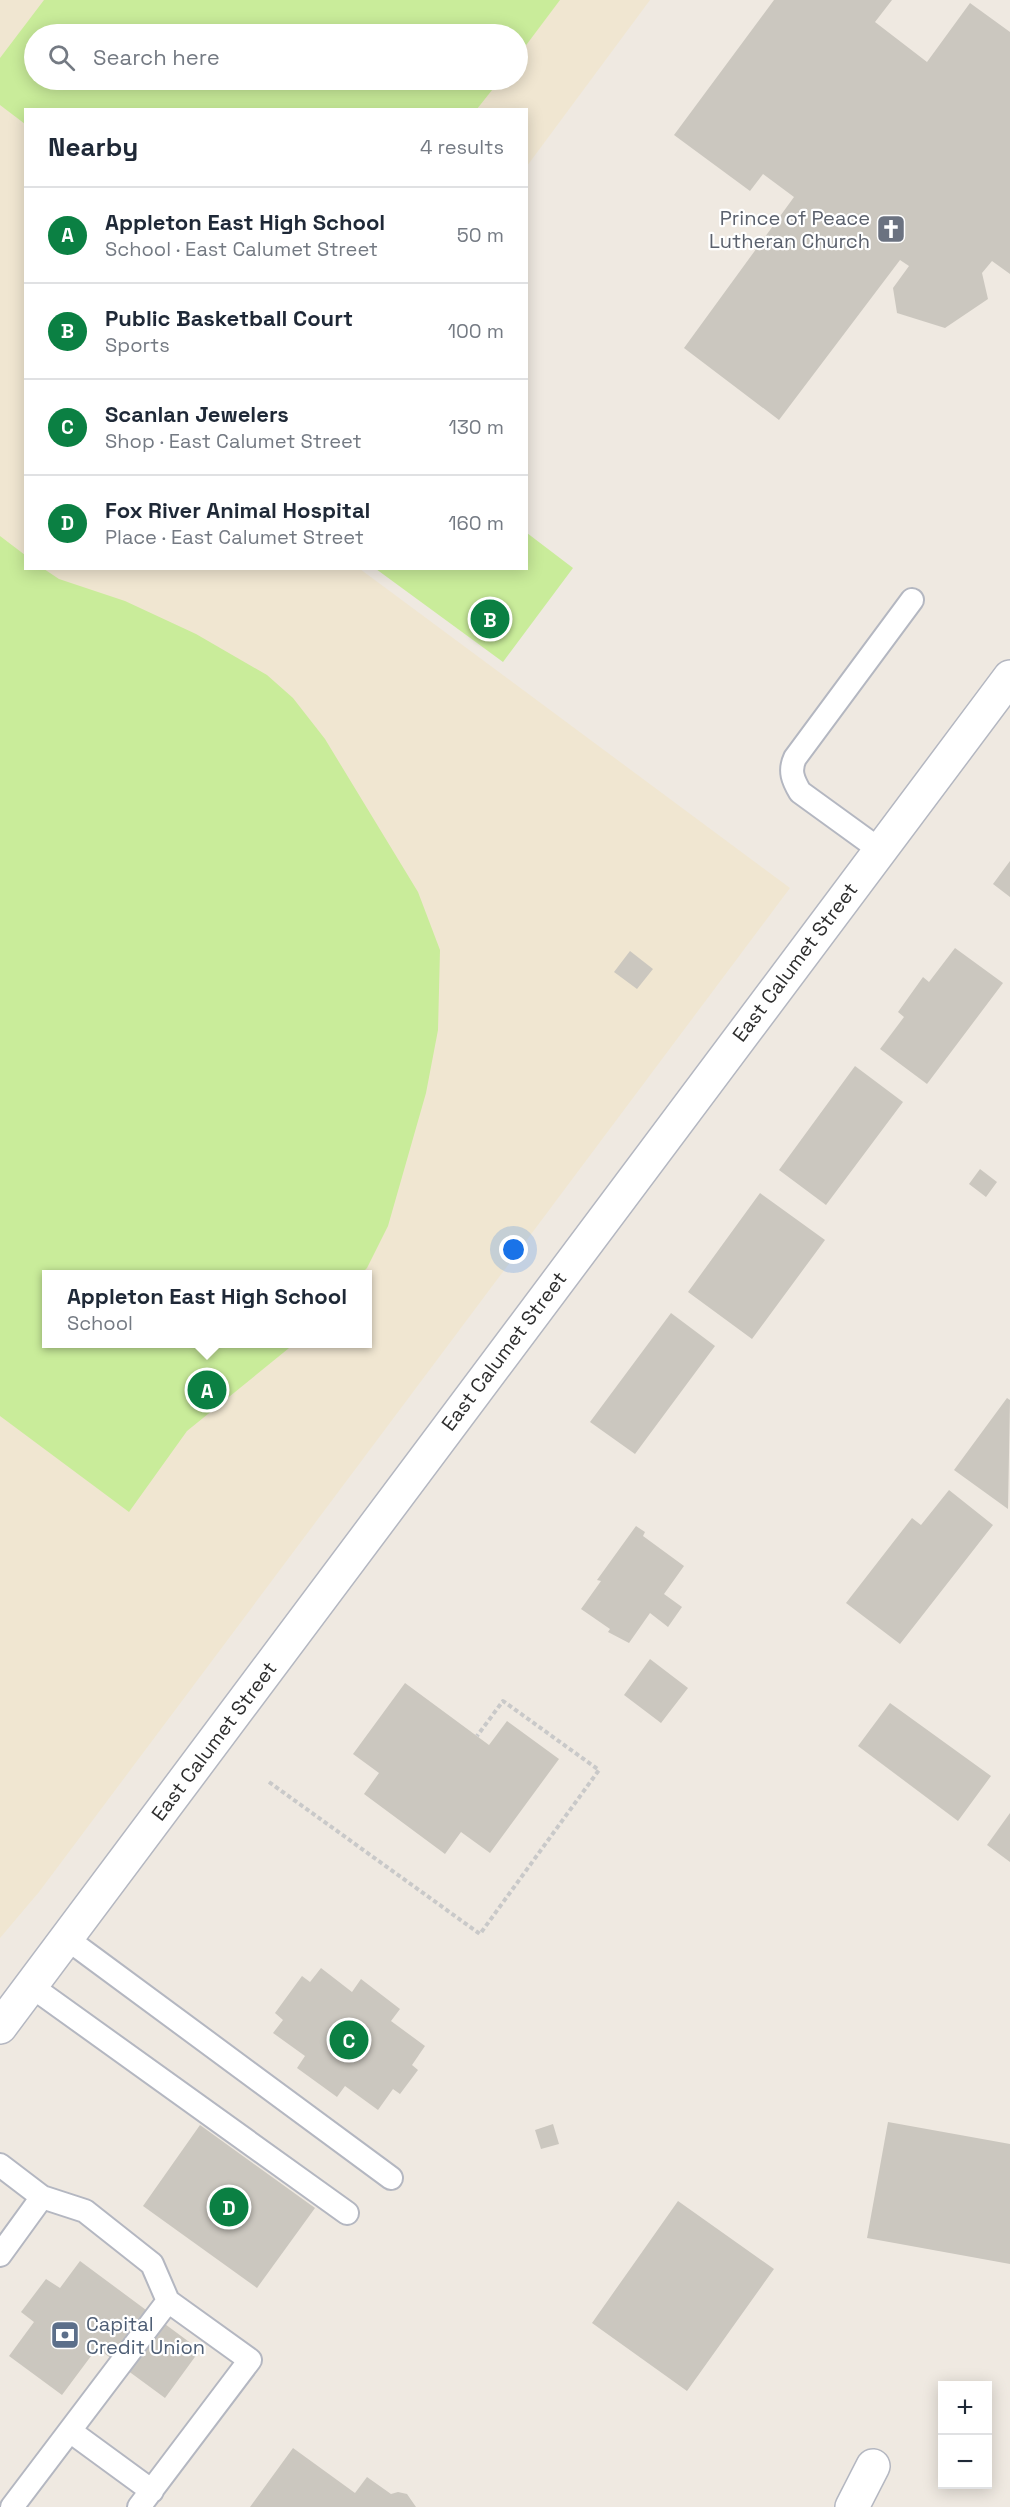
<!DOCTYPE html>
<html lang="en">
<head>
<meta charset="utf-8">
<style>
  :root { --surface:#fff; --page:#f2f2f3; --text:#1f2937; --muted:#747a83; --line:#e0e1e3; --accent:#0b8043 }
  body { margin:0; font-family:"Space Grotesk",sans-serif; background:var(--page); color:var(--text) }
  .controls { position:absolute; right:18px; bottom:18px; display:grid; overflow:hidden; border-radius:0px; box-shadow:0 3px 15px #0003 }
  .controls button { width:54px; height:54px; display:grid; place-items:center; padding:0; border:0; border-bottom:2px solid var(--line); background:var(--surface); color:var(--text); font:30px sans-serif }
  .you { position:absolute; left:514px; top:1250px; width:21px; height:21px; margin:-15px; border:4px solid #fff; border-radius:50%; background:#1a73e8; box-shadow:0 0 0 9px #1a73e833 }
  .badge { display:grid; place-items:center; width:39px; height:39px; border-radius:50%; background:var(--accent); color:#fff; font-size:20px; font-weight:700 }
  .pin { position:absolute; translate:-50% -50%; border:3px solid #fff; box-shadow:0 2px 6px #0006 }
  .popup { position:absolute; left:42px; top:1270px; width:330px; height:78px; box-sizing:border-box; display:grid; place-content:center; border-radius:0px; background:var(--surface); filter:drop-shadow(0 2px 4px #0005); font-size:20px; white-space:nowrap; color:var(--muted) }
  .popup b { font-size:22px; color:var(--text) }
  .popup::after { content:''; position:absolute; left:50%; top:100%; margin-left:-12px; border:12px solid transparent; border-top-color:var(--surface) }
  .list { margin:0; padding:0; list-style:none }
  h2 { display:flex; justify-content:space-between; align-items:center; height:78px; margin:0; padding:0 24px; font-size:26px }
  h2 small { font-size:20px; font-weight:400; color:var(--muted) }
  .list li { display:grid; grid-template-columns:39px 1fr auto; gap:18px; align-items:center; box-sizing:border-box; height:96px; padding:0 24px; border-top:2px solid var(--line) }
  .list b { display:block; font-size:22px; white-space:nowrap }
  .list p { margin:0; font-size:20px; white-space:nowrap; color:var(--muted) }
  .list em { font-size:20px; font-style:normal; color:var(--muted) }
  .icon { flex:none; width:33px; height:33px; fill:none; stroke:currentColor; stroke-width:2; stroke-linecap:round; stroke-linejoin:round }
  .map { position:relative; flex:none; width:1010px; height:2507px; overflow:hidden }
  .search { position:absolute; background:var(--surface); box-shadow:0 3px 15px #0003; left:24px; top:24px; width:504px; height:66px; display:flex; align-items:center; gap:15px; box-sizing:border-box; padding:0 21px; border-radius:33px; color:var(--muted); font-size:22px }
  .panel { position:absolute; background:var(--surface); box-shadow:0 3px 15px #0003; left:24px; top:108px; width:504px; height:462px; border-radius:0px }
  .map>svg:first-child { display:block }
  .education { fill:#f0e6d1; fill-rule:evenodd }
  .pitch { fill:#c9ec9a }
  .building { fill:#cbc7bf }
  .lines { fill:none; stroke-linecap:round; stroke-linejoin:round }
  .service-casing { stroke:#b4b7c1; stroke-width:26 }
  .minor-casing { stroke:#b4b7c1; stroke-width:36 }
  .secondary-casing { stroke:#b4b7c1; stroke-width:36 }
  .path { stroke:#c9c9c9; stroke-width:4; stroke-dasharray:4.5 3; stroke-linecap:butt }
  .service { stroke:#fff; stroke-width:22 }
  .minor { stroke:#fff; stroke-width:33 }
  .secondary { stroke:#fff; stroke-width:33 }
  .labels { text-anchor:middle; dominant-baseline:central; stroke-width:4.5; stroke-linejoin:round; paint-order:stroke }
  .worship-label { font-size:20px; fill:#5b616d; stroke:#fff; text-anchor:end }
  .street-label { font-size:20px; fill:#2e2e2e; stroke:#fff }
  .service-label { font-size:20px; fill:#4e5e75; stroke:#fff; text-anchor:start }
</style>
</head>
<body>
<div class="map">
<svg width="1010" height="2507" viewBox="0 0 1010 2507">
  <rect width="100%" height="100%" fill="#efe9e1"/>
  <path class="education" d="M0 0H650L527 166 526 110H26V568L360 569 790 888 39 1892 0 1938ZM34 34H518V80H34ZM46 1274H368V1344H46Z"/>
  <path class="pitch" d="M44 0H560L518 56V34H34V80H500L477 109 26 110 25 124 0 105V58Z
    M527 533 573 568 503 662 376 569 526 568Z
    M0 536 25 555 26 568 44 569 59 579 125 601 196 634 267 675 293 698 325 739 418 892 440 950 438 1030 426 1093 388 1226 367 1268 361 1274H46V1344H294L187 1431 129 1512 0 1416Z"/>
  <path class="building" d="M774 0H892L875 22 927 62 970 3 1010 32V274L992 261 982 273 988 299 945 328 897 313 893 288 909 266 900 260 779 420 684 348 794 197 763 174 750 191 674 135Z
    M1010 861V897L993 884Z
    M955 948 1003 983 927 1084 880 1049 904 1017 898 1012 923 977 929 982Z
    M630 951 653 969 637 989 614 972Z
    M855 1066 903 1102 826 1205 779 1170Z
    M980 1169 997 1182 986 1197 969 1184Z
    M760 1193 825 1240 752 1339 688 1292Z
    M671 1313 715 1346 635 1454 590 1422Z
    M1007 1398 1010 1400 1008 1509 954 1470Z
    M949 1490 993 1525 900 1644 846 1603 912 1518 921 1525Z
    M636 1526 645 1532 643 1536 684 1566 664 1594 682 1607 668 1627 650 1613 629 1643 608 1632 610 1629 581 1609 601 1581 597 1580Z
    M650 1659 688 1688 661 1723 624 1695Z
    M405 1683 489 1745 507 1721 559 1759 490 1853 461 1832 445 1854 364 1794 379 1773 353 1754Z
    M890 1703 991 1776 958 1821 858 1746Z
    M1010 1813V1862L987 1845Z
    M321 1968 352 1992 361 1979 400 2009 391 2021 425 2046 412 2065 418 2070 400 2094 393 2089 378 2110 345 2086 337 2097 297 2068 305 2056 273 2033 283 2020 275 2013 302 1976 310 1982Z
    M888 2122 1010 2144V2264L867 2238Z
    M553 2124 559 2144 541 2149 535 2130Z
    M200 2125 315 2208 257 2288 143 2206Z
    M678 2201 774 2269 687 2391 592 2323Z
    M80 2261 200 2350 165 2398 97 2348 62 2395 9 2356 34 2322 21 2312 46 2279 60 2288Z
    M293 2448 355 2493 367 2477 391 2494 398 2492 407 2494 416 2507H250Z"/>
  <g class="lines">
    <g class="service-casing">
      <path id="service" d="M880 850 800 792C793 780 789 771 795 758L912 600
        M66 1938 391 2178
        M31 1986 347 2213
        M0 2165 42 2197 0 2255
        M70 2431 152 2491
        M12 2507 168 2301 152 2264 85 2211 42 2197
        M139 2507 250 2360 168 2301"/>
    </g>
    <g class="minor-casing">
      <path id="minor" d="M852 2507 873 2466"/>
    </g>
    <g class="secondary-casing">
      <path id="secondary" d="M0 2027 1010 677"/>
    </g>
    <path class="path" d="M269 1782 480 1934 599 1770 503 1701 477 1736"/>
    <use href="#service" class="service"/>
    <use href="#minor" class="minor"/>
    <use href="#secondary" class="secondary"/>
  </g>
  <defs>
    <g id="church-square" transform="scale(1.5)"><rect x="-9" y="-9" width="18" height="18" rx="4" fill="#6b7280" stroke="#fff"/><path d="M-1.2-6h2.4v3.5h3.3v2.4h-3.3V6h-2.4V-.1h-3.3v-2.4h3.3Z" fill="#fff"/></g>
    <g id="bank-square" transform="scale(1.5)"><rect x="-9" y="-9" width="18" height="18" rx="4" fill="#5c6f8a" stroke="#fff"/><path d="M-6-4H6V4H-6ZM0-2.3a2.3 2.3 0 1 0 0 4.6a2.3 2.3 0 1 0 0-4.6Z" fill="#fff"/></g>
  </defs>
  <g fill-rule="evenodd">
    <use href="#church-square" x="891" y="229"/>
    <use href="#bank-square" x="65" y="2335"/>
  </g>
  <g class="labels">
    <g class="worship-label">
      <text x="870" y="218">Prince of Peace<tspan x="870" dy="23">Lutheran Church</tspan></text>
    </g>
    <g class="street-label">
      <text transform="translate(795 962) rotate(-53)">East Calumet Street</text>
      <text transform="translate(504 1351) rotate(-53)">East Calumet Street</text>
      <text transform="translate(214 1741) rotate(-53)">East Calumet Street</text>
    </g>
    <g class="service-label">
      <text x="86" y="2324">Capital<tspan x="86" dy="23">Credit Union</tspan></text>
    </g>
  </g>
</svg>
<div class="controls">
<button>+</button>
<button>−</button>
</div>
<div class="you"></div>
<div class="pin badge" style="left:207px;top:1390px">A</div>
<div class="popup"><b>Appleton East High School</b>School</div>
<div class="pin badge" style="left:490px;top:619px">B</div>
<div class="pin badge" style="left:349px;top:2040px">C</div>
<div class="pin badge" style="left:229px;top:2207px">D</div>
<div class="search"><svg class="icon" aria-label="search" viewBox="0 0 24 24"><circle cx="10" cy="10" r="6"/><path d="M15 15l6 6"/></svg>Search here</div>
<section class="panel">
<h2>Nearby<small>4 results</small></h2>
<ul class="list">
<li><span class="badge">A</span><div><b>Appleton East High School</b><p>School · East Calumet Street</p></div><em>50 m</em></li>
<li><span class="badge">B</span><div><b>Public Basketball Court</b><p>Sports</p></div><em>100 m</em></li>
<li><span class="badge">C</span><div><b>Scanlan Jewelers</b><p>Shop · East Calumet Street</p></div><em>130 m</em></li>
<li><span class="badge">D</span><div><b>Fox River Animal Hospital</b><p>Place · East Calumet Street</p></div><em>160 m</em></li>
</ul>
</section>
</div>
</body>
</html>
